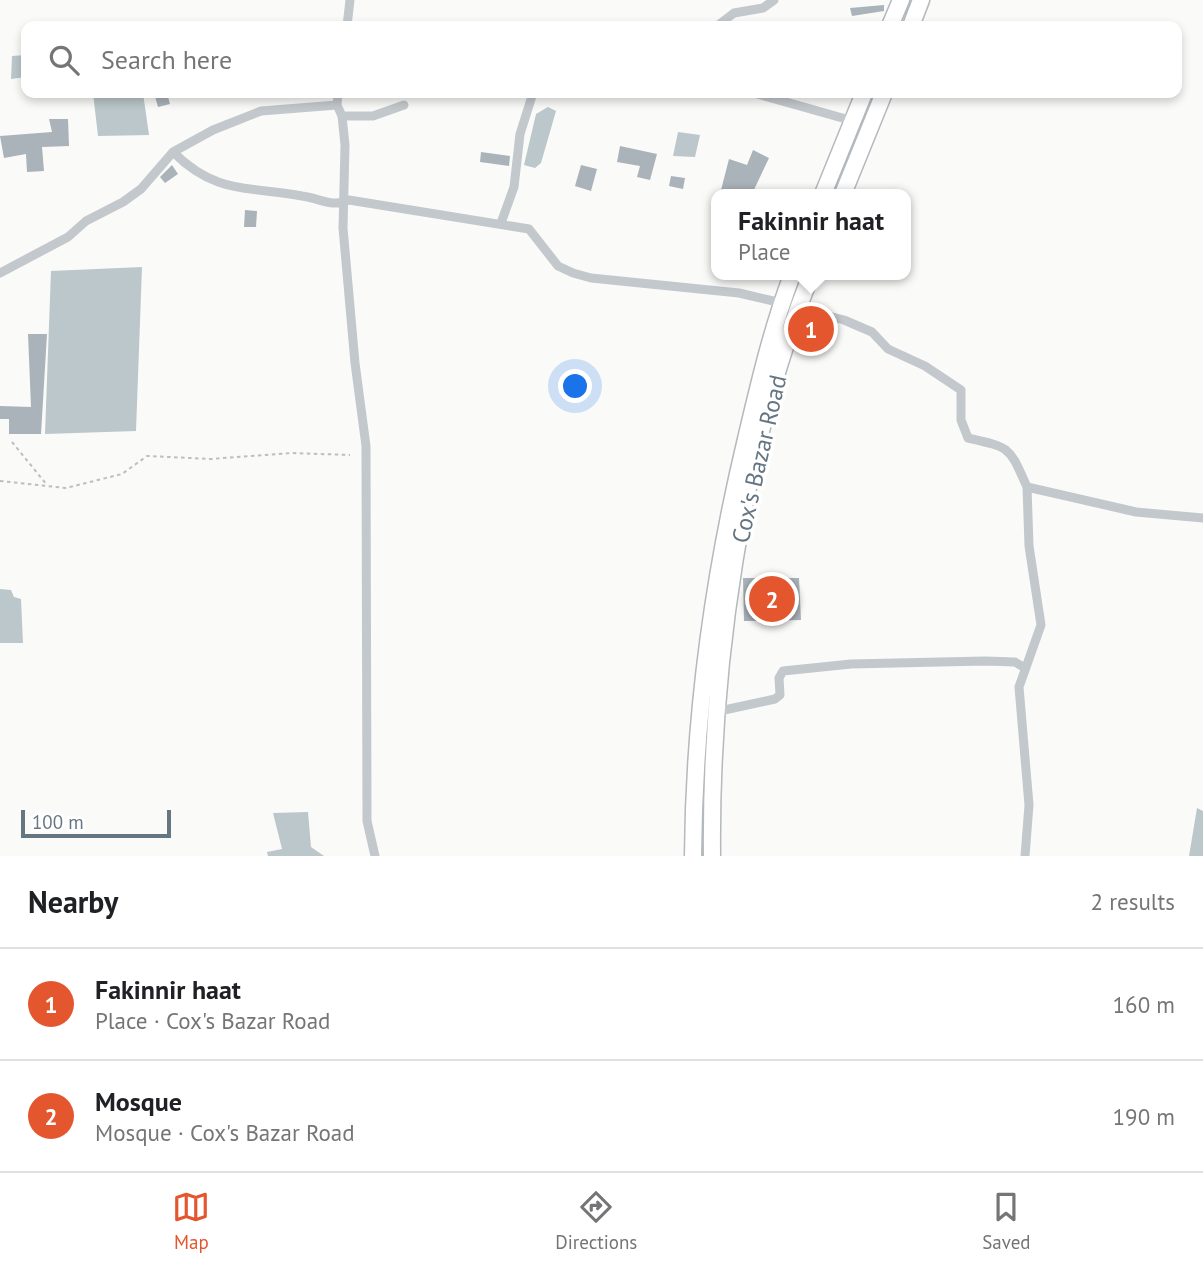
<!DOCTYPE html>
<html lang="en">
<head>
<meta charset="utf-8">
<style>
  :root { --surface:#fff; --page:#f6f6f6; --text:#202124; --muted:#757577; --line:#e0e0e0; --accent:#e4572e }
  body { margin:0; font-family:"PT Sans",sans-serif; background:var(--page); color:var(--text) }
  .scale { position:absolute; left:21px; bottom:18px; width:150px; box-sizing:border-box; padding-left:7px; border:4px solid #657683; border-top:0; font-size:19px; line-height:24px; white-space:nowrap; color:#657683; -webkit-text-stroke:5px #fff; paint-order:stroke }
  .you { position:absolute; left:576px; top:387px; width:24px; height:24px; margin:-18px; border:5px solid #fff; border-radius:50%; background:#1a73e8; box-shadow:0 0 0 10px #1a73e833 }
  .badge { display:grid; place-items:center; width:46px; height:46px; border-radius:50%; background:var(--accent); color:#fff; font-size:23px; font-weight:700 }
  .pin { position:absolute; translate:-50% -50%; border:4px solid #fff; box-shadow:0 2px 7px #0006 }
  .popup { position:absolute; left:711px; top:189px; width:200px; height:91px; box-sizing:border-box; display:grid; place-content:center; border-radius:14px; background:var(--surface); filter:drop-shadow(0 2px 5px #0005); font-size:23px; white-space:nowrap; color:var(--muted) }
  .popup b { font-size:26px; color:var(--text) }
  .popup::after { content:''; position:absolute; left:50%; top:100%; margin-left:-14px; border:14px solid transparent; border-top-color:var(--surface) }
  .list { margin:0; padding:0; list-style:none }
  h2 { display:flex; justify-content:space-between; align-items:center; height:91px; margin:0; padding:0 28px; font-size:30px }
  h2 small { font-size:23px; font-weight:400; color:var(--muted) }
  .list li { display:grid; grid-template-columns:46px 1fr auto; gap:21px; align-items:center; box-sizing:border-box; height:112px; padding:0 28px; border-top:2px solid var(--line) }
  .list b { display:block; font-size:26px; white-space:nowrap }
  .list p { margin:0; font-size:23px; white-space:nowrap; color:var(--muted) }
  .list em { font-size:23px; font-style:normal; color:var(--muted) }
  .icon { flex:none; width:38px; height:38px; fill:none; stroke:currentColor; stroke-width:2; stroke-linecap:round; stroke-linejoin:round }
  .map { position:relative; flex:none; width:1203px; height:856px; overflow:hidden }
  .search { position:absolute; background:var(--surface); box-shadow:0 4px 10px #0003; left:21px; right:21px; top:21px; height:77px; display:flex; align-items:center; gap:18px; box-sizing:border-box; padding:0 24px; border-radius:14px; color:var(--muted); font-size:26px }
  .sheet { height:315px; background:var(--surface) }
  nav { display:flex; justify-content:space-around; align-items:center; box-sizing:border-box; height:98px; border-top:2px solid var(--line); background:var(--surface); font-size:19px; color:var(--muted) }
  nav a { display:grid; justify-items:center; gap:4px }
  nav .on { color:var(--accent) }
  .map>svg:first-child { display:block }
  .water { fill:#bbc7cb }
  .building { fill:#aab3b9 }
  .lines { fill:none; stroke-linecap:round; stroke-linejoin:round }
  .highway-casing { stroke:#b4b9bd; stroke-width:19 }
  .path { stroke:#bbbfc2; stroke-width:2; stroke-dasharray:3.5 3.5; stroke-linecap:butt }
  .street { stroke:#c3c8cc; stroke-width:9 }
  .highway { stroke:#fff; stroke-width:16 }
  .labels { text-anchor:middle; dominant-baseline:central; stroke-width:7; stroke-linejoin:round; paint-order:stroke }
  .street-label { font-size:24px; fill:#657683; stroke:#fff }
</style>
</head>
<body>
<div class="map">
<svg width="1203" height="856" viewBox="0 0 1203 856">
  <rect width="100%" height="100%" fill="#fafaf8"/>
  <path class="water" d="M26 55V77L11 79 12 56Z
    M93 93H143L149 135 98 136Z
    M548 107 556 111 541 163 535 168 524 165 536 114Z
    M678 132 700 135 695 157 673 156Z
    M142 267 136 431 45 434 51 271Z
    M0 589 11 590 14 597 21 599 23 643H0Z
    M1197 808 1203 811V856H1189Z
    M308 812 311 847 324 856H268L267 852 282 849 273 813Z"/>
  <path class="building" d="M884 5V11L852 16 850 8Z
    M154 93H167L170 104 158 107Z
    M49 119H68L69 146 42 147 44 171 27 172 26 154 4 158 0 136 52 132Z
    M620 146 657 154 650 180 637 177 640 166 617 162Z
    M753 150 769 158 752 194 738 189 737 194 721 190 729 159 747 165Z
    M481 152 510 156 509 166 480 162Z
    M172 165 178 174 165 183 160 177Z
    M581 165 597 169 591 191 575 186Z
    M671 176 685 178 683 189 669 186Z
    M245 210 257 211 256 227H244Z
    M805 321 822 325 819 339 801 334Z
    M28 334H47L41 434H9V419H0V406L31 407Z
    M743 578H799L801 620 744 621Z"/>
  <g class="lines">
    <g class="highway-casing">
      <path id="highway" d="M890 26 901 0
        M911 26 921 0
        M823 194 864 93
        M843 194 884 93
        M693 856C694 714 713 577 746 439 759 384 772 328 792 275
        M712 856C710 669 741 449 811 275"/>
    </g>
    <path class="path" d="M12 442 47 485
      M0 481 66 488 122 474 147 456 211 459 291 453 350 455"/>
    <path class="street" d="M347 26 350 0
      M717 26 734 13 763 8 774 0
      M338 93 337 105 342 116 345 145 343 228 355 363 366 446 367 821 375 856
      M754 93 853 121
      M342 116H373L404 105
      M173 152C216 195 249 186 302 196 319 198 333 208 349 200L529 229 558 266 573 273 591 278 739 293 782 303
      M501 223 514 187 520 134 533 93
      M0 273 68 237 86 221 123 202 141 189 173 152 213 130 261 111 337 105
      M798 308 844 320 872 332 888 349 925 366 961 390V420L968 438C1012 448 1009 447 1027 487L1136 512 1203 518
      M715 712 775 699 780 695 779 678 783 671 851 664 985 661 1015 662 1025 668
      M1025 856 1029 805 1019 687 1041 625 1029 546 1027 487"/>
    <use href="#highway" class="highway"/>
  </g>
  <g class="labels">
    <g class="street-label">
      <text transform="translate(759 459) rotate(-77)">Cox's Bazar Road</text>
    </g>
  </g>
</svg>
<div class="scale">100 m</div>
<div class="you"></div>
<div class="pin badge" style="left:811px;top:329px">1</div>
<div class="popup"><b>Fakinnir haat</b>Place</div>
<div class="pin badge" style="left:772px;top:599px">2</div>
<div class="search"><svg class="icon" aria-label="search" viewBox="0 0 24 24"><circle cx="10" cy="10" r="6"/><path d="M15 15l6 6"/></svg>Search here</div>
</div>
<section class="sheet">
<h2>Nearby<small>2 results</small></h2>
<ul class="list">
<li><span class="badge">1</span><div><b>Fakinnir haat</b><p>Place · Cox's Bazar Road</p></div><em>160 m</em></li>
<li><span class="badge">2</span><div><b>Mosque</b><p>Mosque · Cox's Bazar Road</p></div><em>190 m</em></li>
</ul>
</section>
<nav>
<a class="on"><svg class="icon" aria-label="map" viewBox="0 0 24 24"><path d="M3 6l6-2 6 2 6-2v14l-6 2-6-2-6 2zM9 4v14M15 6v14"/></svg>Map</a>
<a><svg class="icon" aria-label="directions" viewBox="0 0 24 24"><path d="M12 3l9 9-9 9-9-9zM9 14v-3h6M13 9l2 2-2 2"/></svg>Directions</a>
<a><svg class="icon" aria-label="saved" viewBox="0 0 24 24"><path d="M7 4h10v16l-5-4-5 4z"/></svg>Saved</a>
</nav>
</body>
</html>
